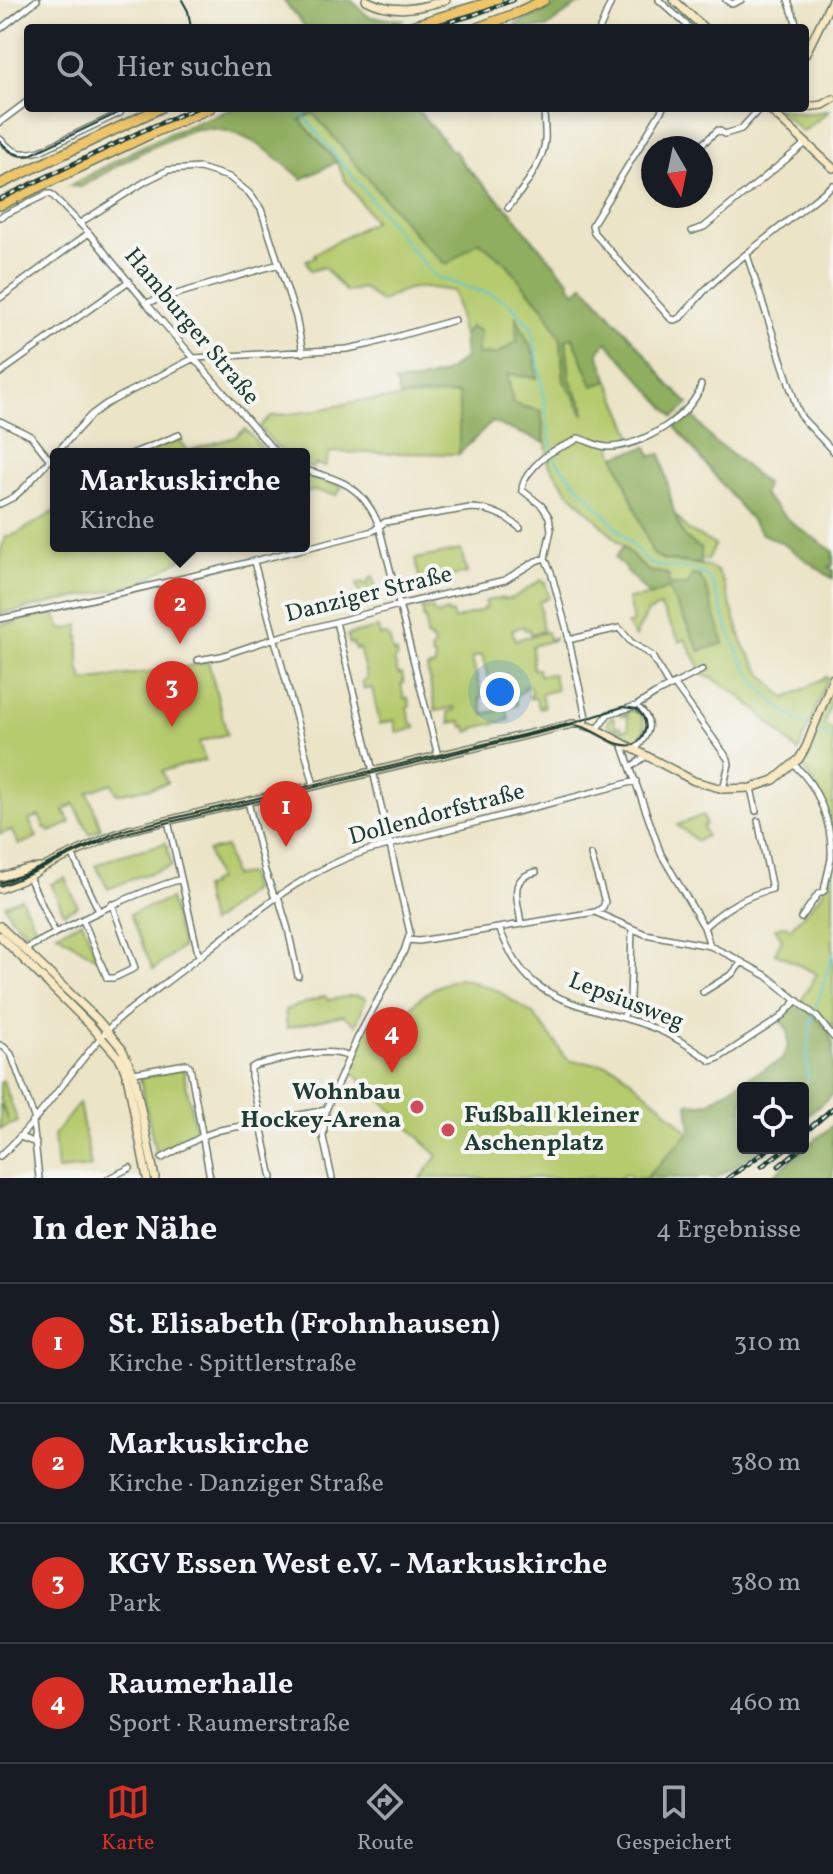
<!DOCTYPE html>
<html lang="de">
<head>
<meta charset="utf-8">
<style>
  :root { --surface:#171b24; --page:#242831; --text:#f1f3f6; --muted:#9ea1a6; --line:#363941; --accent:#d93025 }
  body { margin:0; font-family:Vollkorn,serif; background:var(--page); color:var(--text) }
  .controls { position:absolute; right:24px; bottom:24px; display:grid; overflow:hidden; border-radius:8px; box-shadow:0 4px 12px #0003 }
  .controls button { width:72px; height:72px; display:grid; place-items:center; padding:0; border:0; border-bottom:2px solid var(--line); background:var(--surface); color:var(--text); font:40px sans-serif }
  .compass { position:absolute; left:641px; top:136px; width:72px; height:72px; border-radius:50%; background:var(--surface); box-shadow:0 4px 12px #0003; rotate:171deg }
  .you { position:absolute; left:500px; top:692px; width:28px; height:28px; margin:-20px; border:6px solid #fff; border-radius:50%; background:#1a73e8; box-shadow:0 0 0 12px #1a73e833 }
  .badge { display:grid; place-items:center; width:52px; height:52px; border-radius:50%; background:var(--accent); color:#fff; font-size:26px; font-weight:700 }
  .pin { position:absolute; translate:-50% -66px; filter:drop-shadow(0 2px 4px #0008) }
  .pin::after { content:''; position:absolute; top:42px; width:28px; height:24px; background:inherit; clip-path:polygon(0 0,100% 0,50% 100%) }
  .popup { position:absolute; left:50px; top:448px; width:260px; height:104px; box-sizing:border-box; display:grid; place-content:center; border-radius:8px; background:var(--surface); filter:drop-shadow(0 2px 6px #0005); font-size:26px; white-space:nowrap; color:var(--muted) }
  .popup b { font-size:30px; color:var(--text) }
  .popup::after { content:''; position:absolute; left:50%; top:100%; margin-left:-16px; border:16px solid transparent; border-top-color:var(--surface) }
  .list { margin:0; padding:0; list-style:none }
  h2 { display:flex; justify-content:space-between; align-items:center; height:104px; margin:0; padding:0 32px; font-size:34px }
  h2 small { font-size:26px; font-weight:400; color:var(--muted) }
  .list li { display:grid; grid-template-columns:52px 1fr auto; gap:24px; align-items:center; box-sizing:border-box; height:120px; padding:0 32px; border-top:2px solid var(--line) }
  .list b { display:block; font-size:30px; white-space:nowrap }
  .list p { margin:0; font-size:26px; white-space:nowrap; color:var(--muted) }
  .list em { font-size:26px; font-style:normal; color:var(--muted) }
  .icon { flex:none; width:44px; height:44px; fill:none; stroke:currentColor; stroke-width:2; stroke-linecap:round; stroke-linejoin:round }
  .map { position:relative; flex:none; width:833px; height:1178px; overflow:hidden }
  .search { position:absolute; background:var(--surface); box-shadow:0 4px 12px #0003; left:24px; right:24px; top:24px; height:88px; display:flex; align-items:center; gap:20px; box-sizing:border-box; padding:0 28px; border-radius:8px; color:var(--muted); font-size:30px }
  .sheet { height:584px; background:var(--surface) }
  nav { display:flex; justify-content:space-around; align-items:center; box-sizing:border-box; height:112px; border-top:2px solid var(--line); background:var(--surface); font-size:22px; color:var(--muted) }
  nav a { display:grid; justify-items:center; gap:4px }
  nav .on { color:var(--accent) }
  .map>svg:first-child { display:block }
  .green { fill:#b6ca6e; stroke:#6a8451; stroke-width:2; fill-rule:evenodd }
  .forest { fill:#90ae61; stroke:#58764a; stroke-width:2 }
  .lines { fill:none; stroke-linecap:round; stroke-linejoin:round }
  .stream { stroke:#56c4ca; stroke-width:2 }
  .street-casing { stroke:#677767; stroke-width:8 }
  .secondary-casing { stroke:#677767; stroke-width:10 }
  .highway-casing { stroke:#677767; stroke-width:12 }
  .street { stroke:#fff; stroke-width:5 }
  .secondary { stroke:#f8e8c3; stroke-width:7 }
  .highway { stroke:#eec569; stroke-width:9 }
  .tram { stroke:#1f3d34; stroke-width:2 }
  .rail-casing { stroke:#1f3d34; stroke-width:5 }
  .rail { stroke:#f6f6f2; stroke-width:2; stroke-dasharray:6; stroke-linecap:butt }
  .poi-dot { fill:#d1495b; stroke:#f6f6f2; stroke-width:3 }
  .labels { text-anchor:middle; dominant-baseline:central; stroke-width:8; stroke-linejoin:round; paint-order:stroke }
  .street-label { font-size:24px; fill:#1f3d34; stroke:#f6f6f2 }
  .poi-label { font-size:24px; font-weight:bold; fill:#1f3d34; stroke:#f6f6f2; text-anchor:end }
</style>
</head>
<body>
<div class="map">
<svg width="833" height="1178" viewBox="0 0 833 1178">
  <rect width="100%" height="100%" fill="#f6f6f2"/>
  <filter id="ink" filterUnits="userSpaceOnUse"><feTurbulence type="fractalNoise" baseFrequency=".0125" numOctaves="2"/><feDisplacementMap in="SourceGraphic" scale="16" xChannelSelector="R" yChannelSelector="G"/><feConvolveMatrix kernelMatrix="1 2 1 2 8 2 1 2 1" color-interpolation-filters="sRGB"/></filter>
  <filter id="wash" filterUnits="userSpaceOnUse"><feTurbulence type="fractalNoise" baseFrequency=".006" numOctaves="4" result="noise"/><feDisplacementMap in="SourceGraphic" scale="32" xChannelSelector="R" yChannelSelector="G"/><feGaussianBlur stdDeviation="1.8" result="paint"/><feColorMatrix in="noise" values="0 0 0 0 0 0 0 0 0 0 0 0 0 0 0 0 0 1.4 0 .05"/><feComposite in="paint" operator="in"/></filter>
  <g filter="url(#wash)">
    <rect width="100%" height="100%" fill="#ece4c7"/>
    <path class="green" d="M775 108C785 108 793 112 803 113 812 114 821 112 830 110L803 132Z
      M313 112 419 239 445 264 479 241 508 265 524 286 542 305 561 339 564 381 575 397 583 412 584 407 570 380 566 339 573 337 593 385 609 381 633 437 611 445 653 554 664 560 708 566 717 571 723 581 743 644 762 674 783 696 787 698 826 677 828 678 798 752C776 728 734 685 704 675L685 639 680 642 660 606 647 613 635 637 627 625 633 622 628 599 650 596 667 587 681 612 687 585H669L667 574 648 571 568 491 549 464 541 411 513 404 507 373 537 377 535 356 517 319V341L498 354 477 355 470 327 463 337 454 291C421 287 411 283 381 302L363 288 346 292 324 267 310 271 306 260 315 257 314 254 374 221 345 180 337 162 299 119Z
      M459 394V454L330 452 325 467 315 464 313 468 304 466V454H284L259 427 271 416 314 411 358 401Z
      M245 429 267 454H138L179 440 188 451 235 437Z
      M304 476 342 487 337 495 315 491 304 492Z
      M56 511V546H204L145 580V583L0 614V555L5 537 16 534Z
      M674 513 688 530 715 545 707 561 701 560 700 548 684 537Z
      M461 550 467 573 421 584 415 559Z
      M373 576 379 603 363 607 357 584 363 582 364 585 368 584V580Z
      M541 580 543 582 545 581 549 598 539 602C542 612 540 621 543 631L531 634 529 629 525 630 524 626 512 630 515 640 547 632 549 639 554 638V640L532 646 533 669H538L539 675 553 674 556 690 541 694 544 707 539 708 535 697 530 699 529 696 532 694 529 685 524 687 525 689 515 698 517 705 506 708 509 720 474 728V730L468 732 466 726 463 727 461 721 450 723 448 712 455 710V707L436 711 427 668 435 666V657H433L431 650 434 646 432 640H430L428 637H426V622L424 620 422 608H432L434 613 437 615 447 611 449 614 452 613 454 620 483 610V608L487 607 485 601 503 598 504 600 515 597ZM482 655 497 711 484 714 480 699 482 697 472 658Z
      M54 613 61 629H68L79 625V667L84 681 170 669 171 671 208 661 227 734 199 742 205 760 162 771 167 783 147 789 146 788 117 794 112 783 88 792 101 829 90 834 74 804 64 810 70 823 50 832 47 828 45 829 39 816 29 820 37 837 19 845 11 830 0 834V625Z
      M378 628 380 636 386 635 389 638 393 653 396 652 397 658 394 660 398 674H402L404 683 401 684 404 699 408 698 410 706 407 708 411 723 415 725 416 728 397 733 394 720 380 724 372 688 364 689 362 681 367 679 359 648 355 649 353 643 350 644 347 635Z
      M833 683V695L824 725 833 730V1034L800 1003 817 974 775 953 782 939 775 928 786 925 790 929 822 894 833 848 830 823 824 801 803 766 802 761 808 750Z
      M635 710C647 719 647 731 637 742L607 724 608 720 613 717 616 727 621 726 622 730 629 728 627 715 622 716 621 714Z
      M703 815 706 825 703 826 706 836 697 841 677 825Z
      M166 843 172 866 137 877 108 889 96 865 118 856Z
      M226 847 233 876 248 874 252 890 210 924 203 888 210 886 209 883 217 880 208 851Z
      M65 878 78 906 64 913 51 884Z
      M21 898 36 928 26 932 10 916 5 905Z
      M170 899 182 947 153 970 130 914Z
      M82 921 98 959 57 933Z
      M460 978 496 990 533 1014 556 1043 564 1056 571 1061 605 1064 617 1068 661 1105 689 1133 646 1178H635L625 1174 621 1178H421L438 1156 352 1071 367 1024 392 1041 397 1035 391 1030C414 1003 424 988 460 978Z
      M356 995 366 998 356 1025 343 1015 287 1028 285 1010 325 996 328 1000Z
      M183 1069 196 1132 169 1145 170 1149 166 1147 163 1148 161 1154 162 1157 157 1160 140 1078Z
      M3 1081 18 1122 0 1129V1104L8 1121 0 1098V1083Z
      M79 1103 91 1167 57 1170 54 1135Z"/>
    <path class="forest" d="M283 0H351L369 17 405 20 369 28H306Z
      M567 0H585L583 4 580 3 546 28H509Z
      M234 108H416L451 150H454L465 166 513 214 528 234 570 282 569 284 576 292 583 284 643 351 670 386 689 404 674 417 607 342 598 352 609 381 593 386 573 337 566 340 570 380 584 407V415L575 397 564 381 561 339 542 305 524 286 508 265 479 241 446 265 419 239 313 113 300 120 337 162 302 179C274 154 239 124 198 129 188 130 178 136 169 140 138 152 110 170 81 187L69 186 137 149 175 131Z
      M516 316 535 356 537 378 507 374 513 404 541 411 545 443 492 422 459 454V394L400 397 395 382 416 381 443 374 465 358 463 337 470 327 480 331 477 355 498 354 517 341Z
      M689 411 714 442 724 448 766 484 763 495 793 524 833 551V565L829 567 833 570V579L782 543 762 534 674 425Z
      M647 447 651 456 661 454 674 513 684 537 701 549V564L664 560 653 554 615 456Z
      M623 547 648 571 668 574 669 585H687L692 575 699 576 705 585 724 643 700 651 668 588 650 596 615 558Z
      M797 1001 827 1029 833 1043V1094L803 1119V1088H743V1148H762L716 1178H646L691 1131 688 1103 701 1104 708 1103 745 1079 782 1060 788 1046V1030L779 1019Z
      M833 1125V1178H770Z"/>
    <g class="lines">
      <path class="stream" d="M297 108 432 274 439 278 499 297 512 305 531 327 538 360 551 444 556 461 649 563C671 573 699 560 713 584 732 641 748 695 806 725
        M820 732 833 738
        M808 1080 807 1053 811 1022 833 954"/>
    </g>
  </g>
  <g filter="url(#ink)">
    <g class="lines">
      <g class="street-casing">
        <path id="street" d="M659 0 690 28
          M726 0 732 4 741 0
          M788 0 798 28
          M600 28 612 0
          M0 29 37 0
          M663 108 592 225 594 233 671 319 675 320 680 318 706 289 730 267 833 185
          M0 122 28 101
          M0 139C13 153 21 156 40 151L120 113
          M698 148 718 130 725 134 741 129 760 108
          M508 208C521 192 544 161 545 140 546 129 543 119 545 108
          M0 217 47 194H51L89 233 146 303 277 454
          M80 223 146 181 168 170 200 168 229 177 249 193 261 209 296 317 303 353
          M692 231 704 227 806 143
          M747 255 797 408 802 418 833 451
          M0 298 89 233
          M146 303 279 264
          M0 373 129 281
          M0 421 31 436 50 460
          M131 454 179 435
          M304 470C341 479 364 487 379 526L438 756
          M0 504 14 497 25 487 91 415 106 404 194 358 347 349 371 344 455 320
          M254 562 314 785
          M0 619C125 593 249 563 373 531L385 522 470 508C490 508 505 515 520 528
          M568 640 619 628 631 642 652 656 669 686
          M198 660 221 656 275 638 399 605 505 580 536 561 545 558
          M674 684 728 759 729 764 723 789
          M583 725 586 717 566 627 551 572 545 558 551 530 549 517 542 506 522 490C522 476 542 457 555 450 563 445 571 445 578 438 589 441 598 447 609 447 640 447 693 416 701 385
          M597 730 608 714 636 706 655 694 702 670
          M622 744 661 854 704 927 710 946
          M635 750C649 734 656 721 636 706
          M794 765C819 786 833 826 831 859 829 869 826 880 824 891L818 894 801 918
          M631 767 646 756
          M751 788 756 811
          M248 802 265 871 275 898
          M168 821 198 953 201 956
          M72 854 99 911
          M591 855 605 902 603 907 596 912
          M29 877 55 933
          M278 896 288 929 298 976
          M83 920 107 978H114L135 968 112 904
          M521 924C519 902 506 878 536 872
          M704 927C725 908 745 896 772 889L758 821
          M499 928C508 949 518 970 536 984 567 1008 615 1013 651 1027 673 1035 692 1048 711 1061L719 1058 780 1018 797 1000
          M408 940 419 941 595 912 645 934 710 946 731 956 767 976 817 1017 833 1037
          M29 947C78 921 128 895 181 879
          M703 992 732 974 742 962
          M623 1018 630 1001 632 930
          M0 1045 4 1047 11 1054 35 1120
          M134 1073 186 1064 190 1067 210 1178
          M33 1123 39 1178
          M20 1137 36 1143
          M0 1156C45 1116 75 1062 117 1020 144 998 173 978 200 956 252 916 302 871 366 851L636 781
          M162 1158 203 1136 220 1130 326 1110
          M109 1178 130 1168
          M272 1178 251 1076V1068L256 1065C281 1060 326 1045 349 1057
          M332 1178 323 1137 326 1110 357 1039 404 951 410 933 373 771 336 622"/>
      </g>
      <g class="secondary-casing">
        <path id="secondary" d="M366 0C393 14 418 9 446 0
          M674 0 704 28
          M805 55 832 0
          M805 107 823 105 833 99
          M768 108 833 168
          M0 877 28 869 40 868
          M0 889 29 877 42 868 72 854 114 835 129 830 572 724H580L594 728 694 781 723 789 751 788 774 780 799 759 806 747 833 678
          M0 926 98 1020 122 1049 134 1075 155 1178
          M0 936 92 1027 120 1059 127 1076 147 1178"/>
      </g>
      <g class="highway-casing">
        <path id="highway" d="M405 28 497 0
          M477 28 512 15 544 0
          M0 184 160 108
          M0 205 152 133 210 108"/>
      </g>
      <use href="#street" class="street"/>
      <use href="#secondary" class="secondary"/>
      <use href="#highway" class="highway"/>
      <path class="tram" d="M182 0 188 11 191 28
        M0 141C9 151 16 157 30 155L128 108
        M0 883 28 873 113 834 128 829 577 722 623 707 637 709C650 721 648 736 634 745 611 749 595 726 572 725L129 832C84 845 44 871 0 886"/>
      <g class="rail-casing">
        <path id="rail" d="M428 28 473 15 513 0
          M0 199 142 131 196 108
          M803 1134 833 1108
          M762 1166 786 1148
          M779 1166 801 1148
          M728 1178 770 1148"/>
      </g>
      <use href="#rail" class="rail"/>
    </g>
  </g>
  <g class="poi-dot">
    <circle cx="417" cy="1107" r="8"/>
    <circle cx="448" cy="1130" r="8"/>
  </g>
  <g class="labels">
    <g class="street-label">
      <text transform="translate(191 327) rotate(50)">Hamburger Straße</text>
      <text transform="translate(369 595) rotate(-14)">Danziger Straße</text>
      <text transform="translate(437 815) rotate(-15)">Dollendorfstraße</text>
      <text transform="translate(626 1002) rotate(21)">Lepsiusweg</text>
    </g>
    <g class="poi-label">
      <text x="401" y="1093">Wohnbau<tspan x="401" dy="28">Hockey-Arena</tspan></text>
      <text x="464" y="1116" text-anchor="start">Fußball kleiner<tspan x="464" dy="28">Aschenplatz</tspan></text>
    </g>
  </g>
</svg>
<div class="controls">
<button><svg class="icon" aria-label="locate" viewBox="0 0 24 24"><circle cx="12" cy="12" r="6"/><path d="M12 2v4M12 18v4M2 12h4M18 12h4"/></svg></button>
</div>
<svg class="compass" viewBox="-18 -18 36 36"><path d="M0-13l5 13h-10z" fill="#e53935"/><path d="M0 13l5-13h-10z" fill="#9ea1a6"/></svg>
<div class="you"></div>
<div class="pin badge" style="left:286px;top:847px">1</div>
<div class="pin badge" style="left:180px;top:644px">2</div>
<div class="popup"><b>Markuskirche</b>Kirche</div>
<div class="pin badge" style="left:172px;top:727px">3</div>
<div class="pin badge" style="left:392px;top:1073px">4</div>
<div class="search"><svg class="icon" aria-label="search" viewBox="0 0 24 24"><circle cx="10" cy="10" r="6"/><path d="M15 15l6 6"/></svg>Hier suchen</div>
</div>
<section class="sheet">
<h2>In der Nähe<small>4 Ergebnisse</small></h2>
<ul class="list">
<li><span class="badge">1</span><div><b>St. Elisabeth (Frohnhausen)</b><p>Kirche · Spittlerstraße</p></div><em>310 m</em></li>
<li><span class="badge">2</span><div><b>Markuskirche</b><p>Kirche · Danziger Straße</p></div><em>380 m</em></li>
<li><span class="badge">3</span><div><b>KGV Essen West e.V. - Markuskirche</b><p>Park</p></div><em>380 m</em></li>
<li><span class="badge">4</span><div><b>Raumerhalle</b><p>Sport · Raumerstraße</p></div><em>460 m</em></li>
</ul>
</section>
<nav>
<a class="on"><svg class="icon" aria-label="map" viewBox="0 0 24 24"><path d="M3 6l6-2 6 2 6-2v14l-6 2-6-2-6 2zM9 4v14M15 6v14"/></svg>Karte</a>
<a><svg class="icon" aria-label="directions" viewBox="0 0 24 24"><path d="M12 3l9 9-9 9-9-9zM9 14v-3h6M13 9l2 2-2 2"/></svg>Route</a>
<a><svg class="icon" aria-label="saved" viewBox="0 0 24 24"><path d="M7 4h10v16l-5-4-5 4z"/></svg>Gespeichert</a>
</nav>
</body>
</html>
